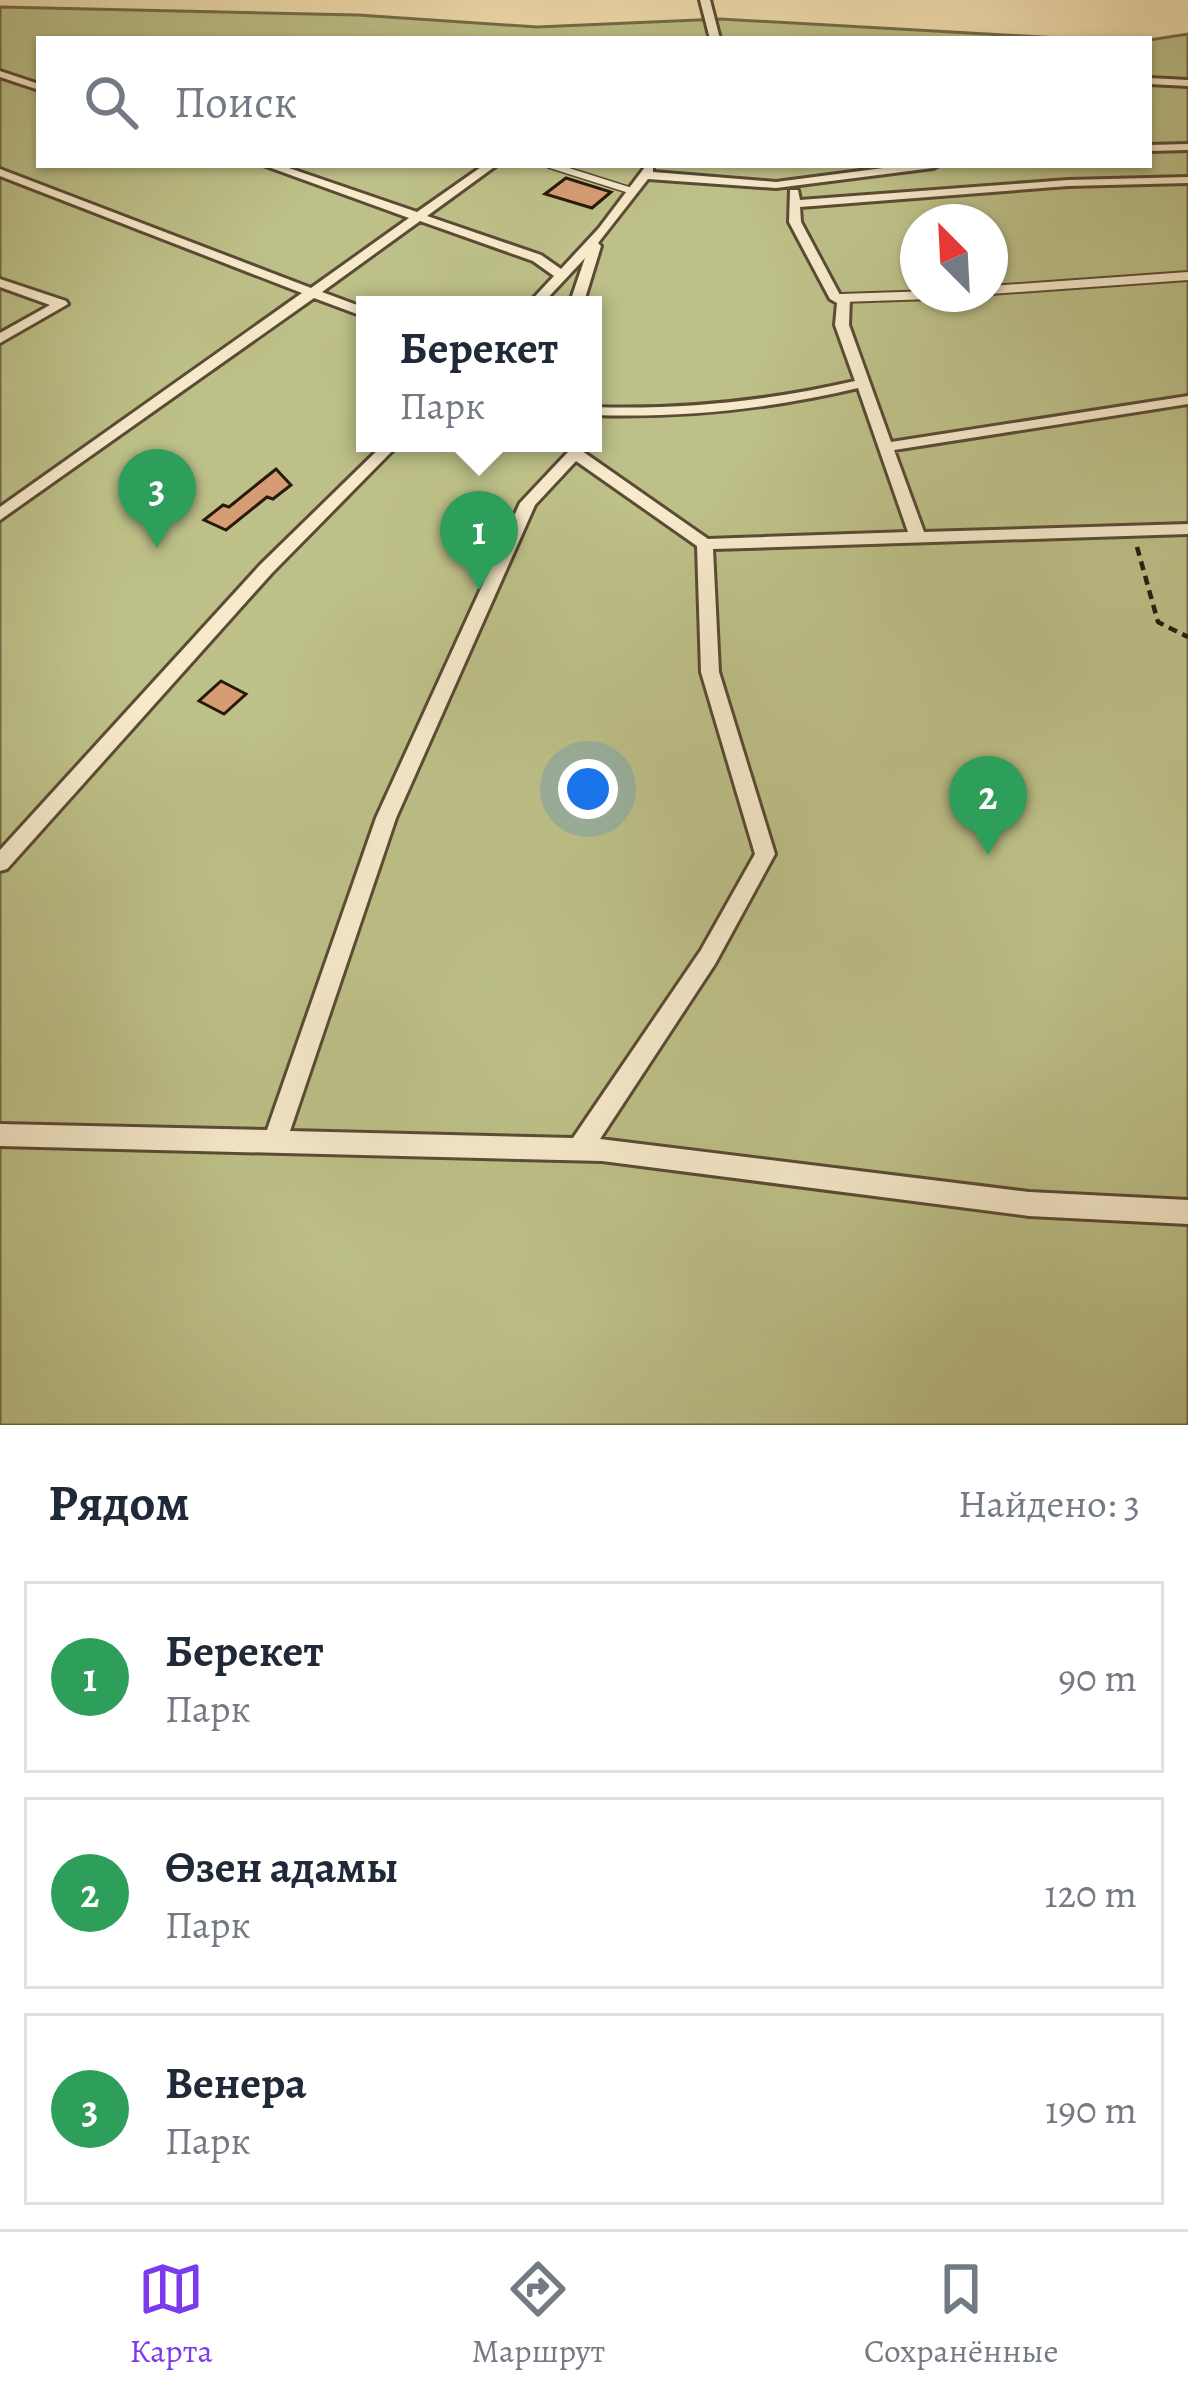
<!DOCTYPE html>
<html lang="ru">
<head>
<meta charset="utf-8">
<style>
  :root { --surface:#fff; --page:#f2f2f3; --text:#1f2937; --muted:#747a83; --line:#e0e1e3; --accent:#7c3aed }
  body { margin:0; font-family:Alegreya,serif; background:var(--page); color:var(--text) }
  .compass { position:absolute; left:900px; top:204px; width:108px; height:108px; border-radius:50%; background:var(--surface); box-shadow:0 3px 9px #0004; rotate:336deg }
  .you { position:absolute; left:588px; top:789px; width:42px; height:42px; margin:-30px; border:9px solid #fff; border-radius:50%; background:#1a73e8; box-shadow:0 0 0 18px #1a73e833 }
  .badge { display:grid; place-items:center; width:78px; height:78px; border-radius:50%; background:var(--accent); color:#fff; font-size:39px; font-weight:700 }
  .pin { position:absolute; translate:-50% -99px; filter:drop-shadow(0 3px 6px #0008) }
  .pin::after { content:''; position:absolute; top:63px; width:42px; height:36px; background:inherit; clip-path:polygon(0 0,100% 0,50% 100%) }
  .popup { position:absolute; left:356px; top:296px; width:246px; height:156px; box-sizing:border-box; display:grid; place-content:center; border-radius:0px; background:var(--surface); filter:drop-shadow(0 3px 9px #0005); font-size:39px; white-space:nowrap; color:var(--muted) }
  .popup b { font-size:45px; color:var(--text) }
  .popup::after { content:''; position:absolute; left:50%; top:100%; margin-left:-24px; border:24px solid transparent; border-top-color:var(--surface) }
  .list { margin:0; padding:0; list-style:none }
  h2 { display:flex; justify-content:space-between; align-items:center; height:156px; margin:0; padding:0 48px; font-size:51px }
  h2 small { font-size:39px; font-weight:400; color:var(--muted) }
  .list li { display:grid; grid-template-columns:78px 1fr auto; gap:36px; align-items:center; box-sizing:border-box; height:192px; margin:0 24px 24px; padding:0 24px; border:3px solid var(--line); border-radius:0px }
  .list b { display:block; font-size:45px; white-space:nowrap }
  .list p { margin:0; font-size:39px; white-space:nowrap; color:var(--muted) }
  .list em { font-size:39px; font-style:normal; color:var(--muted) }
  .icon { flex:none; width:66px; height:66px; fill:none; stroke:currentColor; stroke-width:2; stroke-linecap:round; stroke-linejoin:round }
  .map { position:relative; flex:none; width:1188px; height:1425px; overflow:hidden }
  .search { position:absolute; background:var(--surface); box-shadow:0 3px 9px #0004; left:36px; right:36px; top:36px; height:132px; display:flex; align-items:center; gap:30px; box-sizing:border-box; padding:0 42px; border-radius:0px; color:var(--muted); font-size:45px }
  .sheet { height:804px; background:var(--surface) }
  nav { display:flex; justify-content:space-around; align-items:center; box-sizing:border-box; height:168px; border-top:3px solid var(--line); background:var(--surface); font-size:33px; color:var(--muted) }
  nav a { display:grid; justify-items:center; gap:6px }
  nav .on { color:var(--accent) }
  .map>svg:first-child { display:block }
  .green { fill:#bdc088; stroke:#736c4a; stroke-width:3; fill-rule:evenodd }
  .building { fill:#d69d74; stroke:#29190b; stroke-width:3 }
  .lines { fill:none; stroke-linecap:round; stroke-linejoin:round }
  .service-far1-casing { stroke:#5b4a34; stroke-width:9 }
  .service-casing { stroke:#5b4a34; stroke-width:12 }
  .minor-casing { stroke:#5b4a34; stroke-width:6 }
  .path { stroke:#29190b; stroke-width:4.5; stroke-dasharray:9 6; stroke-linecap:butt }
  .service-far1 { stroke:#f6eacb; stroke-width:6 }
  .service { stroke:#f6eacb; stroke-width:8 }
  .minor { fill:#f6eacb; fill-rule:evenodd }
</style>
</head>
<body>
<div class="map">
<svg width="1188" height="1425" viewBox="0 0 1188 1425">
  <rect width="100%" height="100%" fill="#f1deaf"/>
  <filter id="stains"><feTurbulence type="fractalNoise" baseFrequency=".00167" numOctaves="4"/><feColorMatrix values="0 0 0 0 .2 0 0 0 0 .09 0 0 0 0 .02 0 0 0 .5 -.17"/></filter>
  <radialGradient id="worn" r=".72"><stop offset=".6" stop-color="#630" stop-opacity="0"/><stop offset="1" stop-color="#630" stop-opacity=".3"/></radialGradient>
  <path class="green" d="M0 7 358 15 537 27 720 19 1078 39H39V165H1149V40L1188 34V1425H0ZM918 222H990V294H918ZM365 305H593V443H365Z"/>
  <path class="building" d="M566 178 611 192 592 208 545 194Z
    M276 469 291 485 273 499 267 497 226 530 204 520 223 505 229 507Z
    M221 681 246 694 224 714 199 701Z"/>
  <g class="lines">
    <g class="service-far1-casing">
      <path id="service-far1" d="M550 165 632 191"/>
    </g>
    <g class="service-casing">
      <path id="service" d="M990 290 1188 276
        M841 298 962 294"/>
    </g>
    <g class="minor-casing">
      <path id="minor" d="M700 0H710L720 39H710Z
        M0 71 39 84V90L0 77Z
        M1149 78 1188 80V86L1149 84Z
        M1188 144V150L1149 151V145Z
        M263 165H280L417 212 484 165H497L427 216 541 255 561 269 599 228 645 167H653V172L776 182 906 165H939L933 168 776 188 648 179 598 243 601 246 583 305H569L585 258 541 305H527L554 276 533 261 420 221 322 292 365 308V317L314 298 0 520V507L302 293 0 176V169L311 288 409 218Z
        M1188 177V183L1068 186 800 207 801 222 840 295 850 298 849 325 891 442 1188 396V404L894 450 924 532 1188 524V534L713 549 719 672 775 854 715 964 600 1139 1029 1192 1188 1200V1224L1029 1216 602 1161 0 1146V1124L267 1130 376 818 520 503 568 452 570 443H580L582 451 708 539 908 532 858 388C770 409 683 418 593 415V407C682 410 768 401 855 381L835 325 837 303 830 299 789 222 790 190H798L800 200 1068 180ZM576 461 697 546 701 672 755 854 701 950 573 1138 290 1131 396 818 535 505Z
        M0 279 66 301 68 304 0 343V333L50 305 0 287Z
        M385 443H400L272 573 7 869 0 871V850L260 565Z"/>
    </g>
    <path class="path" d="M1137 547 1158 622 1188 637"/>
    <use href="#service-far1" class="service-far1"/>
    <use href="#service" class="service"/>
    <use href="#minor" class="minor"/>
  </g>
  <rect width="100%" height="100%" filter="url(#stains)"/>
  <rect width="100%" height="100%" fill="url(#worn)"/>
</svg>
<svg class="compass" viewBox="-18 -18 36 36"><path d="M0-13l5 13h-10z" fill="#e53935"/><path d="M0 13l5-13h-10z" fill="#747a83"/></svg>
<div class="you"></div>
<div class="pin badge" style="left:479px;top:590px;background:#2e9e5b">1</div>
<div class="popup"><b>Берекет</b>Парк</div>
<div class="pin badge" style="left:988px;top:855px;background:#2e9e5b">2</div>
<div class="pin badge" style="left:157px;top:548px;background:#2e9e5b">3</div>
<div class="search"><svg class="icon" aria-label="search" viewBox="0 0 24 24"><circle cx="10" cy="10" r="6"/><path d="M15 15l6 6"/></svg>Поиск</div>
</div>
<section class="sheet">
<h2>Рядом<small>Найдено: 3</small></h2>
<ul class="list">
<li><span class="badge" style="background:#2e9e5b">1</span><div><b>Берекет</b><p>Парк</p></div><em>90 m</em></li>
<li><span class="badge" style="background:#2e9e5b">2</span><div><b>Өзен адамы</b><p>Парк</p></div><em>120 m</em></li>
<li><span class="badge" style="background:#2e9e5b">3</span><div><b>Венера</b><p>Парк</p></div><em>190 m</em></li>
</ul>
</section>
<nav>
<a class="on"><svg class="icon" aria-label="map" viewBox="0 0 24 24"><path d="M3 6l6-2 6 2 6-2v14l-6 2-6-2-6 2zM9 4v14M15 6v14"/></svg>Карта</a>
<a><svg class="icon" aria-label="directions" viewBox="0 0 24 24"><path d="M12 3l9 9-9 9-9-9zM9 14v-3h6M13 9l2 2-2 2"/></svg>Маршрут</a>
<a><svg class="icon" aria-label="saved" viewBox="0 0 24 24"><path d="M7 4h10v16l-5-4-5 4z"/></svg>Сохранённые</a>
</nav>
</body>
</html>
